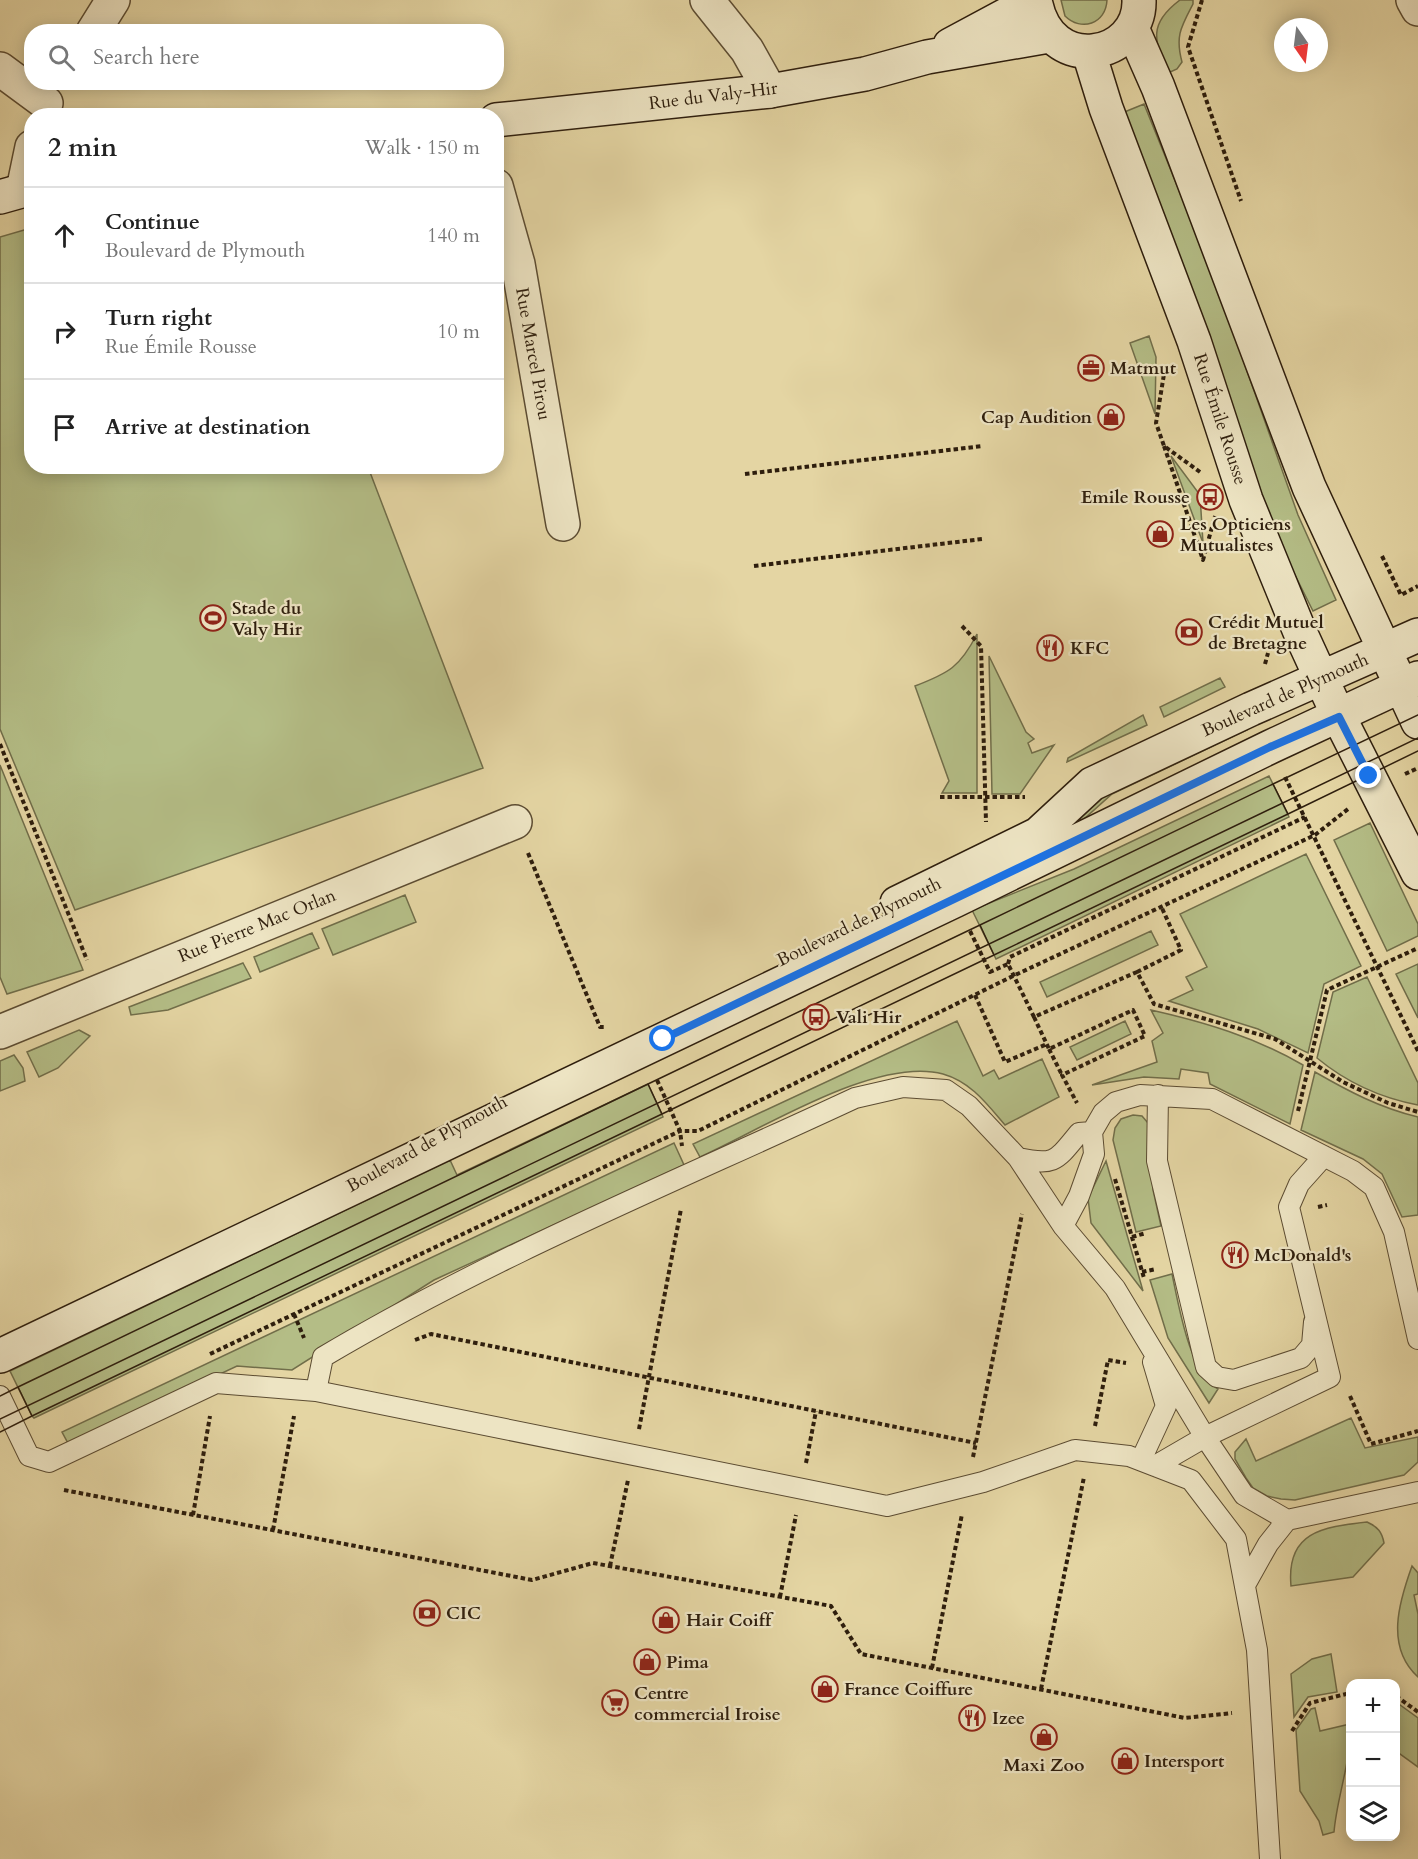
<!DOCTYPE html>
<html lang="en">
<head>
<meta charset="utf-8">
<style>
  :root { --surface:#fff; --page:#f2f2f2; --text:#222; --muted:#767676; --line:#e0e0e0 }
  body { margin:0; font-family:Cardo,serif; background:var(--page); color:var(--text) }
  .controls { position:absolute; right:18px; bottom:18px; display:grid; overflow:hidden; border-radius:12px; box-shadow:0 3px 15px #0003 }
  .controls button { width:54px; height:54px; display:grid; place-items:center; padding:0; border:0; border-bottom:2px solid var(--line); background:var(--surface); color:var(--text); font:30px sans-serif }
  .compass { position:absolute; left:1274px; top:18px; width:54px; height:54px; border-radius:50%; background:var(--surface); box-shadow:0 3px 15px #0003; rotate:166deg }
  .stop { position:absolute; width:18px; height:18px; margin:-14px; border:4px solid #1a73e8; border-radius:50%; background:#fff }
  .stop.end { background:#1a73e8; border-color:#fff; box-shadow:0 2px 6px #0008 }
  .list { margin:0; padding:0; list-style:none }
  h2 { display:flex; justify-content:space-between; align-items:center; height:78px; margin:0; padding:0 24px; font-size:26px }
  h2 small { font-size:20px; font-weight:400; color:var(--muted) }
  .list li { display:grid; grid-template-columns:39px 1fr auto; gap:18px; align-items:center; box-sizing:border-box; height:96px; padding:0 24px; border-top:2px solid var(--line) }
  .list b { display:block; font-size:22px; white-space:nowrap }
  .list p { margin:0; font-size:20px; white-space:nowrap; color:var(--muted) }
  .list em { font-size:20px; font-style:normal; color:var(--muted) }
  .icon { flex:none; width:33px; height:33px; fill:none; stroke:currentColor; stroke-width:2; stroke-linecap:round; stroke-linejoin:round }
  .map { position:relative; flex:none; width:1418px; height:1859px; overflow:hidden }
  .search { position:absolute; background:var(--surface); box-shadow:0 3px 15px #0003; left:24px; top:24px; width:480px; height:66px; display:flex; align-items:center; gap:15px; box-sizing:border-box; padding:0 21px; border-radius:24px; color:var(--muted); font-size:22px }
  .panel { position:absolute; background:var(--surface); box-shadow:0 3px 15px #0003; left:24px; top:108px; width:480px; height:366px; border-radius:24px }
  .map>svg:first-child { display:block }
  .green { fill:#b4bd86; stroke:#716e4a; stroke-width:1.5 }
  .lines { fill:none; stroke-linecap:round; stroke-linejoin:round }
  .lane-casing { stroke:#5c4c32; stroke-width:22 }
  .street-casing { stroke:#5c4c32; stroke-width:36 }
  .secondary-casing { stroke:#2e1e0d; stroke-width:36 }
  .path { stroke:#2e1e0d; stroke-width:4; stroke-dasharray:4.5 3; stroke-linecap:butt }
  .lane { stroke:#ede4c3; stroke-width:20 }
  .street { stroke:#ede4c3; stroke-width:33 }
  .secondary { stroke:#ede4c3; stroke-width:33 }
  .tram { stroke:#2e1e0d; stroke-width:1.5 }
  .route { stroke:#1a73e8; stroke-width:8 }
  .labels { text-anchor:middle; dominant-baseline:central; stroke-width:4.5; stroke-linejoin:round; paint-order:stroke }
  .street-label { font-size:18px; fill:#2e1e0d; stroke:#ede4c3 }
  .poi-label { font-size:18px; font-weight:bold; fill:#2e1e0d; stroke:#ede4c3; text-anchor:start }
</style>
</head>
<body>
<div class="map">
<svg width="1418" height="1859" viewBox="0 0 1418 1859">
  <rect width="100%" height="100%" fill="#e4d5a3"/>
  <filter id="stains"><feTurbulence type="fractalNoise" baseFrequency=".00333" numOctaves="4"/><feColorMatrix values="0 0 0 0 .2 0 0 0 0 .09 0 0 0 0 .02 0 0 0 .5 -.17"/></filter>
  <radialGradient id="worn" r=".72"><stop offset=".6" stop-color="#630" stop-opacity="0"/><stop offset="1" stop-color="#630" stop-opacity=".3"/></radialGradient>
  <path class="green" d="M1061 0H1107C1106 24 1081 32 1065 16Z
    M1180 0H1193V4C1181 27 1175 36 1182 62L1177 69 1168 73C1154 40 1148 24 1180 0Z
    M1144 104 1212 272 1298 515 1336 600 1313 611 1273 531 1220 375 1209 333 1122 113Z
    M31 228 32 466 368 467 483 768 75 910 0 729V237Z
    M1149 336 1156 357 1155 414 1130 343Z
    M1171 456 1200 495 1203 543Z
    M977 634V793H942L949 781 915 686C949 673 960 667 977 634Z
    M989 656 1026 732 1034 739 1028 743 1032 753 1054 745 1020 794H992Z
    M1220 678 1225 687 1164 717 1160 707Z
    M1143 715 1147 725 1067 762 1068 758Z
    M1244 724 1247 730 1112 794 1055 845 1099 792Z
    M0 765 83 970 7 994 0 977Z
    M1269 776 1289 817 996 959 972 910 1074 869Z
    M1370 823 1418 924V936L1387 951 1334 840Z
    M1306 854 1361 966 1324 984 1308 1053 1258 1029 1169 1001 1193 990 1186 977 1207 967 1180 914Z
    M405 895 416 922 333 955 322 929Z
    M1151 931 1158 945 1047 997 1040 982Z
    M312 933 319 948 260 972 254 957Z
    M243 963 251 978 168 1010 131 1015 129 1007Z
    M1418 964V1018L1396 974Z
    M1367 977 1418 1083V1105C1381 1098 1346 1082 1317 1058L1333 992Z
    M1151 1010C1204 1022 1255 1037 1303 1065L1290 1124 1210 1084 1208 1073 1181 1069 1179 1079 1144 1077 1092 1085 1157 1062 1152 1041 1163 1033Z
    M957 1021 983 1076 994 1070 999 1079 1042 1059 1059 1097 1005 1125C987 1104 971 1082 943 1074 876 1056 761 1130 700 1157L693 1144Z
    M1125 1021 1131 1034 1077 1060 1070 1047Z
    M79 1030 90 1036 58 1068 39 1077 27 1052Z
    M14 1055 23 1068 25 1081 0 1091V1061Z
    M1315 1072C1348 1091 1380 1108 1418 1117V1215L1402 1217 1382 1174 1363 1159 1301 1130Z
    M648 1084 663 1117 34 1418 32 1416 10 1371 450 1160 457 1175Z
    M1133 1115 1142 1116 1148 1123 1153 1190 1161 1226 1136 1232 1113 1140 1115 1128 1121 1119Z
    M674 1143 684 1165 434 1280 292 1370 237 1366 69 1445 62 1432Z
    M1106 1161 1143 1291 1091 1223 1088 1198Z
    M1172 1274C1179 1306 1189 1372 1218 1389L1209 1403 1168 1338 1150 1280Z
    M1351 1418 1365 1448 1418 1437V1462L1404 1475 1295 1500 1281 1499 1267 1496 1253 1488 1246 1478 1235 1459V1452L1246 1439 1256 1461Z
    M1367 1522C1378 1527 1382 1532 1384 1543L1353 1577 1291 1586C1286 1532 1322 1527 1367 1522Z
    M1412 1566 1418 1573V1594L1414 1595 1418 1614V1677C1385 1647 1399 1602 1412 1566Z
    M1331 1654 1337 1692 1308 1697 1294 1717 1291 1674 1312 1659Z
    M1396 1702 1418 1718V1767L1396 1751Z
    M1315 1708 1320 1731 1350 1724V1727C1351 1763 1337 1796 1334 1832L1323 1835 1319 1821 1300 1791 1296 1730 1311 1709Z"/>
  <g class="lines">
    <g class="lane-casing">
      <path id="lane" d="M1158 1095 1157 1161 1206 1367 1217 1377 1234 1380 1301 1358 1312 1345 1314 1322
        M1018 1158C1055 1166 1056 1161 1079 1133L1092 1132
        M1063 1226 1079 1196 1094 1154 1092 1132 1103 1113 1116 1102 1140 1095 1212 1099 1353 1171 1374 1187 1394 1232 1418 1339
        M0 1396 29 1456 49 1462 216 1383 316 1391
        M1141 1460 1166 1406 1153 1362
        M1155 1466 1205 1437 1330 1377 1289 1207 1299 1184 1324 1156
        M1245 1585 1268 1544 1287 1520
        M1270 1859 1257 1650 1236 1539 1191 1480 1129 1456 1075 1450 983 1482 887 1506 316 1391 323 1357C493 1256 677 1181 855 1098L903 1087 946 1090 969 1106 1018 1158 1063 1226 1115 1288 1205 1437 1244 1495 1287 1520 1418 1492"/>
    </g>
    <g class="street-casing">
      <path id="street" d="M707 0 747 50 770 91
        M1413 0 1418 9
        M93 32 113 0
        M0 69 46 103
        M496 186 518 264 563 524
        M23 190 32 147
        M0 1032 515 822"/>
    </g>
    <g class="secondary-casing">
      <path id="secondary" d="M1035 0C1049 78 1141 58 1139 0
        M1132 28 1158 87 1309 487 1418 722
        M950 45 1034 0
        M1089 53 1106 108 1194 341 1246 500 1300 632 1339 717 1418 873
        M496 120 770 91 865 74 927 57 1049 36
        M0 197 32 188
        M897 903 1038 834 1092 784 1251 709 1418 635
        M0 1356 956 900 1270 747 1418 678"/>
    </g>
    <path class="path" d="M1202 0 1188 47 1241 201
      M1165 368 1156 423 1164 446 1200 472
      M1164 446 1203 560 1215 516
      M745 474 983 446
      M1382 556 1401 595 1418 586
      M754 566 982 539
      M962 626 981 646 986 822
      M1265 664 1268 653
      M0 744 87 960
      M1405 774 1418 768
      M1285 777 1418 1051
      M940 797H1025
      M528 853 600 1027H606
      M970 931 990 972 1008 964 1034 1017 1137 972 1154 1004 1275 1039 1343 1082 1388 1103 1418 1112
      M1008 964 1010 957 1305 817
      M1137 972 1181 950 1161 906
      M975 995 1005 1062 1047 1044
      M1034 1017 1049 1049 1133 1010 1145 1036 1062 1075 1077 1103
      M1049 1049 1062 1075
      M657 1080 680 1131 682 1146
      M1298 1111 1327 990 1418 948
      M1115 1179 1144 1278
      M1318 1207 1327 1205
      M1132 1237 1146 1233
      M1142 1272 1156 1269
      M294 1314 304 1338
      M415 1340 431 1334 976 1443
      M210 1354 680 1131H698L1013 976 1315 835 1348 809
      M1350 1396 1371 1444 1418 1431
      M1095 1426 1108 1360 1126 1363
      M639 1429 681 1209
      M973 1457 1022 1214
      M806 1463 816 1411
      M64 1490 532 1580 593 1563 831 1606 861 1654 1185 1718 1232 1713
      M193 1515 210 1416
      M273 1530 294 1416
      M610 1566 628 1480
      M780 1597 796 1515
      M932 1668 962 1514
      M1041 1689 1084 1477
      M1396 1696 1418 1712
      M1292 1731 1310 1703 1350 1693"/>
    <use href="#lane" class="lane"/>
    <use href="#street" class="street"/>
    <use href="#secondary" class="secondary"/>
    <path class="tram" d="M1418 715 1273 784 1288 814 1418 751
      M1273 784 1288 814 994 955 980 925Z
      M980 925 994 955 662 1114 648 1084Z
      M648 1084 662 1114 32 1416 18 1387Z
      M0 1396 18 1387 32 1416 0 1432
      M0 1419 1418 738"/>
  </g>
  <g class="lines">
    <path class="route" d="M663 1039 1270 747 1339 717 1369 776"/>
  </g>
  <defs>
    <g id="office-ring" transform="scale(1.35)"><circle r="9.5" fill="#ede4c3" stroke="#8f2418" stroke-width="1.5"/><path d="M-6-3h4V-5.5h4V-3h4V5H-6ZM-1-4.5V-3h2v-1.5ZM-6 0V1H6V0Z" fill="#8f2418"/></g>
    <g id="shop-ring" transform="scale(1.35)"><circle r="9.5" fill="#ede4c3" stroke="#8f2418" stroke-width="1.5"/><path d="M-5-2.5h2.3a2.7 3.5 0 0 1 5.4 0H5L5.5 6h-11ZM-1.5-2.5h3a1.5 2.3 0 0 0-3 0Z" fill="#8f2418"/></g>
    <g id="bus-ring" transform="scale(1.35)"><circle r="9.5" fill="#ede4c3" stroke="#8f2418" stroke-width="1.5"/><path d="M-5-6H5V4H4V6H2V4H-2V6H-4V4H-5ZM-3.5-4V0h7V-4ZM-3.5 1.2v1.5H-2V1.2ZM2 1.2v1.5H3.5V1.2Z" fill="#8f2418"/></g>
    <g id="stadium-ring" transform="scale(1.35)"><circle r="9.5" fill="#ede4c3" stroke="#8f2418" stroke-width="1.5"/><path d="M0-5a6.5 5 0 1 0 0 10a6.5 5 0 1 0 0-10ZM-3.5-1.8h7v3.6h-7Z" fill="#8f2418"/></g>
    <g id="bank-ring" transform="scale(1.35)"><circle r="9.5" fill="#ede4c3" stroke="#8f2418" stroke-width="1.5"/><path d="M-6-4H6V4H-6ZM0-2.3a2.3 2.3 0 1 0 0 4.6a2.3 2.3 0 1 0 0-4.6Z" fill="#8f2418"/></g>
    <g id="restaurant-ring" transform="scale(1.35)"><circle r="9.5" fill="#ede4c3" stroke="#8f2418" stroke-width="1.5"/><path d="M-5-6h1v4h1v-4h1v4h1v-4h1v5L-1.5 .5V6h-2V.5L-5-1ZM5-6V6H3V1.5H1.5Q1.5-4 5-6Z" fill="#8f2418"/></g>
    <g id="supermarket-ring" transform="scale(1.35)"><circle r="9.5" fill="#ede4c3" stroke="#8f2418" stroke-width="1.5"/><path d="M-6-5.5h2.5l.6 2H6L4.5 2H-2.5L-4.4-4H-6ZM-1.5 3.2a1.3 1.3 0 1 0 .1 0ZM3 3.2a1.3 1.3 0 1 0 .1 0Z" fill="#8f2418"/></g>
  </defs>
  <g fill-rule="evenodd">
    <use href="#office-ring" x="1091" y="368"/>
    <use href="#shop-ring" x="1111" y="417"/>
    <use href="#bus-ring" x="1210" y="497"/>
    <use href="#shop-ring" x="1160" y="534"/>
    <use href="#stadium-ring" x="213" y="618"/>
    <use href="#bank-ring" x="1189" y="632"/>
    <use href="#restaurant-ring" x="1050" y="648"/>
    <use href="#bus-ring" x="816" y="1017"/>
    <use href="#restaurant-ring" x="1235" y="1255"/>
    <use href="#bank-ring" x="427" y="1613"/>
    <use href="#shop-ring" x="666" y="1620"/>
    <use href="#shop-ring" x="647" y="1662"/>
    <use href="#shop-ring" x="825" y="1689"/>
    <use href="#supermarket-ring" x="615" y="1703"/>
    <use href="#restaurant-ring" x="972" y="1718"/>
    <use href="#shop-ring" x="1044" y="1737"/>
    <use href="#shop-ring" x="1125" y="1761"/>
  </g>
  <g class="labels">
    <g class="street-label">
      <text transform="translate(713 96) rotate(-7)">Rue du Valy-Hir</text>
      <text transform="translate(533 354) rotate(80)">Rue Marcel Pirou</text>
      <text transform="translate(1220 419) rotate(72)">Rue Émile Rousse</text>
      <text transform="translate(1285 695) rotate(-24)">Boulevard de Plymouth</text>
      <text transform="translate(859 922) rotate(-26)">Boulevard de Plymouth</text>
      <text transform="translate(257 926) rotate(-22)">Rue Pierre Mac Orlan</text>
      <text transform="translate(427 1144) rotate(-29)">Boulevard de Plymouth</text>
    </g>
    <g class="poi-label">
      <text x="1110" y="368">Matmut</text>
      <text x="1092" y="417" text-anchor="end">Cap Audition</text>
      <text x="1190" y="497" text-anchor="end">Emile Rousse</text>
      <text x="1180" y="524">Les Opticiens<tspan x="1180" dy="21">Mutualistes</tspan></text>
      <text x="232" y="608">Stade du<tspan x="232" dy="21">Valy Hir</tspan></text>
      <text x="1208" y="622">Crédit Mutuel<tspan x="1208" dy="21">de Bretagne</tspan></text>
      <text x="1070" y="648">KFC</text>
      <text x="836" y="1017">Vali Hir</text>
      <text x="1254" y="1255">McDonald's</text>
      <text x="446" y="1613">CIC</text>
      <text x="686" y="1620">Hair Coiff</text>
      <text x="666" y="1662">Pima</text>
      <text x="844" y="1689">France Coiffure</text>
      <text x="634" y="1693">Centre<tspan x="634" dy="21">commercial Iroise</tspan></text>
      <text x="992" y="1718">Izee</text>
      <text x="1144" y="1761">Intersport</text>
      <text x="1044" y="1765" text-anchor="middle">Maxi Zoo</text>
    </g>
  </g>
  <rect width="100%" height="100%" filter="url(#stains)"/>
  <rect width="100%" height="100%" fill="url(#worn)"/>
</svg>
<div class="controls">
<button>+</button>
<button>−</button>
<button><svg class="icon" aria-label="layers" viewBox="0 0 24 24"><path d="M12 4l9 5-9 5-9-5zM3 14l9 5 9-5"/></svg></button>
</div>
<svg class="compass" viewBox="-18 -18 36 36"><path d="M0-13l5 13h-10z" fill="#e53935"/><path d="M0 13l5-13h-10z" fill="#767676"/></svg>
<div class="stop" style="left:663px;top:1039px"></div>
<div class="stop end" style="left:1369px;top:776px"></div>
<div class="search"><svg class="icon" aria-label="search" viewBox="0 0 24 24"><circle cx="10" cy="10" r="6"/><path d="M15 15l6 6"/></svg>Search here</div>
<section class="panel">
<h2>2 min<small>Walk · 150 m</small></h2>
<ul class="list">
<li><svg class="icon" aria-label="ahead" viewBox="0 0 24 24"><path d="M12 20V5M6 11l6-6 6 6"/></svg><div><b>Continue</b><p>Boulevard de Plymouth</p></div><em>140 m</em></li>
<li><svg class="icon" aria-label="right" viewBox="0 0 24 24"><path d="M7 20v-9h11M14 6l5 5-5 5"/></svg><div><b>Turn right</b><p>Rue Émile Rousse</p></div><em>10 m</em></li>
<li><svg class="icon" aria-label="arrive" viewBox="0 0 24 24"><path d="M6 21V4h12l-3 4 3 4H6"/></svg><div><b>Arrive at destination</b></div></li>
</ul>
</section>
</div>
</body>
</html>
